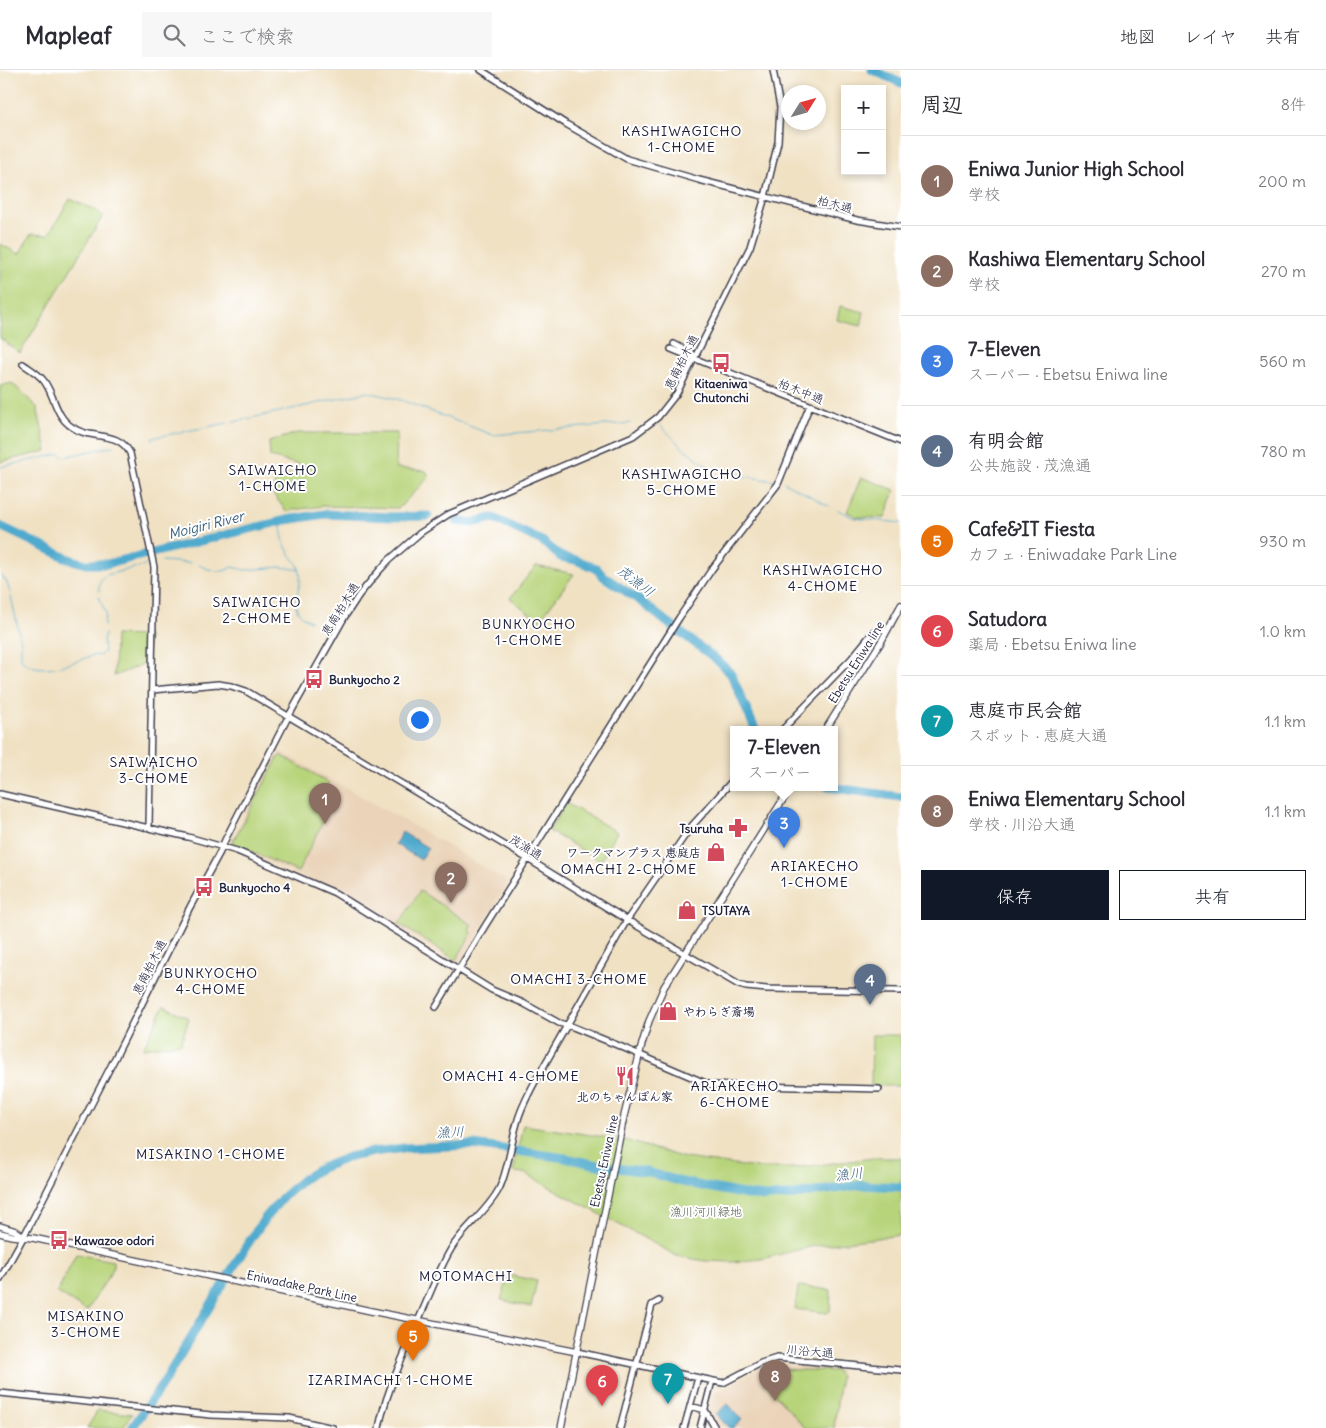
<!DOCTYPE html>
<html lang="ja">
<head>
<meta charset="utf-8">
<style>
  :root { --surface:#fff; --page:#f7f7f7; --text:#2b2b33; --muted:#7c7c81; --line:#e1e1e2; --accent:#111827 }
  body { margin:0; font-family:Delius,"Klee One",sans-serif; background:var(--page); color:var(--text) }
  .controls { position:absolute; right:15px; top:15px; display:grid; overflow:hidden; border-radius:0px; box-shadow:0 2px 8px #0003 }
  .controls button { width:45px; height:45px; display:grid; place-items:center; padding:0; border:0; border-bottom:1px solid var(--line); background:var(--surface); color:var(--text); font:25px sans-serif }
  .compass { position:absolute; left:781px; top:15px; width:45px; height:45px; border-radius:50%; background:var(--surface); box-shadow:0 2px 8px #0003; rotate:53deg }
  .you { position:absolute; left:419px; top:649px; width:18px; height:18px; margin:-12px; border:4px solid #fff; border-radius:50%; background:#1a73e8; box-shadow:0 0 0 8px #1a73e833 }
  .badge { display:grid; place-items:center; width:32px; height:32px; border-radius:50%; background:var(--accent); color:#fff; font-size:16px; font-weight:700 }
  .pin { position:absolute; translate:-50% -41px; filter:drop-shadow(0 1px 2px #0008) }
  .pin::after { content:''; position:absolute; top:26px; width:18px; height:15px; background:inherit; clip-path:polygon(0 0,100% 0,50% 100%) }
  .popup { position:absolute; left:730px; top:656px; width:108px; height:65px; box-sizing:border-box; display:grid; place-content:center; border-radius:0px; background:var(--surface); filter:drop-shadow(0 1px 4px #0005); font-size:16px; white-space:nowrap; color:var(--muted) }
  .popup b { font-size:19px; color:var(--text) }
  .popup::after { content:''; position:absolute; left:50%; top:100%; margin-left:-10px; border:10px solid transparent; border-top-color:var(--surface) }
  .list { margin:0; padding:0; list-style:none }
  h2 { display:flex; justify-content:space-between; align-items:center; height:65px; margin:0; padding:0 20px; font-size:21px }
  h2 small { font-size:16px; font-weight:400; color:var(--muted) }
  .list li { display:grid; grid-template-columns:32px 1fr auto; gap:15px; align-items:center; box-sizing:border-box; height:90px; padding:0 20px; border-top:1px solid var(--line) }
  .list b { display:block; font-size:19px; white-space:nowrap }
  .list p { margin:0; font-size:16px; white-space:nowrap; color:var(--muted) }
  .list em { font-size:16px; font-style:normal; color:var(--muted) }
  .actions { display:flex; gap:10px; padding:15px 20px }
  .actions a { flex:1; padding:11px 0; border:1px solid var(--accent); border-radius:0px; text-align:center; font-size:18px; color:var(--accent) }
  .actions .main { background:var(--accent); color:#fff }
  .icon { flex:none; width:28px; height:28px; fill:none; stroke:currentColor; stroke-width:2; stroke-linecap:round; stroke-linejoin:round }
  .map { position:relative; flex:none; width:901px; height:1358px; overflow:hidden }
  header { display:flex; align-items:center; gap:30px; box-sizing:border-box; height:70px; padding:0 25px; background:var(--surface); border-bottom:1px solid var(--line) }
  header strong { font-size:24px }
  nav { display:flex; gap:28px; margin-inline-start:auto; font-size:18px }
  .search { width:350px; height:45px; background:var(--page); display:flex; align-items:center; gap:12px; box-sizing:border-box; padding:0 18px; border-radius:0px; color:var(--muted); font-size:19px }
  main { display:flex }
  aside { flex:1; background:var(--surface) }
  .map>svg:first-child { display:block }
  .built { fill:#ead3b8 }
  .green { fill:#b7d47a; stroke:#6c7b5a }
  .water { fill:#50aace; stroke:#396684 }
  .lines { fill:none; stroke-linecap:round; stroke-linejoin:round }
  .stream { stroke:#50aace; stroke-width:1 }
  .river { stroke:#50aace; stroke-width:9 }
  .secondary-casing { stroke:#413f4f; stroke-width:8 }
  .primary-casing { stroke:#413f4f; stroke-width:8 }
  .secondary { stroke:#fff; stroke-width:5 }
  .primary { stroke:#fff; stroke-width:5.5 }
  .labels { text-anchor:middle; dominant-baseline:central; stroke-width:4; stroke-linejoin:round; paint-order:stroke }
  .street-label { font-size:12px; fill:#22223b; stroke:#fff }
  .poi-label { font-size:12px; font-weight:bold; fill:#22223b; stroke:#fff; text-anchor:start }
  .park-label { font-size:12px; fill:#566051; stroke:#fff }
  .neighbourhood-label { font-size:14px; letter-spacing:1px; fill:#22223b; stroke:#fff }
  .water-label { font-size:14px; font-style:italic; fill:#375f7d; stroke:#fff }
</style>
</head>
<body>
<header>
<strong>Mapleaf</strong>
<div class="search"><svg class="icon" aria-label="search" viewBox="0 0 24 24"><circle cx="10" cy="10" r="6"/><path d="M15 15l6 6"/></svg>ここで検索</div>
<nav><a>地図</a><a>レイヤ</a><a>共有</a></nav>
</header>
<main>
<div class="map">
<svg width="901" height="1358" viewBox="0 0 901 1358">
  <rect width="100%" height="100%" fill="#fff"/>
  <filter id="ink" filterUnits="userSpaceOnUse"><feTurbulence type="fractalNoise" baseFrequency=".02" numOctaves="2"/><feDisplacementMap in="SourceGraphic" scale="10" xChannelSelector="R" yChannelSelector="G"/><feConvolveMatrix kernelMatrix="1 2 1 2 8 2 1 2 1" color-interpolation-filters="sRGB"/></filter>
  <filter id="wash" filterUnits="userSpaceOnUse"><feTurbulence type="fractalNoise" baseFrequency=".0096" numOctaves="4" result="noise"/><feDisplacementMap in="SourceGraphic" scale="20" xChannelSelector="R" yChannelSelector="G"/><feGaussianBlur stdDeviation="1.12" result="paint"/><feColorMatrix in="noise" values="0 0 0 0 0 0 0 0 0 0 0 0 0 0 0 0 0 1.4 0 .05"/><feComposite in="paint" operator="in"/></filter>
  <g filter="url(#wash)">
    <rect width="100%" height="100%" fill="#f0e1c3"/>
    <path class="built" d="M279 680 443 773 509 813 462 890 457 893 347 827 232 776 230 773Z
      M767 1294H778L841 1300 836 1358H717L708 1340 713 1322 721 1320Z"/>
    <path class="green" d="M70 129 97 141 103 146 20 283 0 268V174L19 184 31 164 48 165Z
      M840 236 864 242 861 256 837 250Z
      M12 313 37 337 47 381 0 392V316Z
      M297 363H397L396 398 426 401 429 407 399 438 323 436 286 441 273 424 276 408 302 401 300 395 270 387 269 372Z
      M861 407 895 420 885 448 857 447 847 442Z
      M536 496 574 504 539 551 510 528Z
      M115 565 148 566 146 593 114 606Z
      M281 685 328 712 334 729 298 802 232 773 278 688Z
      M566 733 617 762 601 791 549 761Z
      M420 821 472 855 469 860 472 863 456 890 399 854Z
      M164 936 189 948 181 973 143 978Z
      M872 965H901V1016H871Z
      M523 1055 625 1070 685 1088 757 1098H793L874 1088H901V1165L814 1176 761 1189 732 1192 705 1191 677 1186 524 1103 513 1102Z
      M76 1184 113 1191V1199L87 1241 57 1223Z
      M509 1205 537 1211 531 1237 501 1230Z
      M799 1216 831 1220 830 1241 827 1243 795 1239 798 1218Z
      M771 1299 836 1301 840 1307 834 1358H805L765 1313Z
      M98 1340 132 1344 123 1358H87Z"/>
    <path class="water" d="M402 762 428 778 421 790 395 774Z
      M728 1334 742 1350 733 1358H729L716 1344Z"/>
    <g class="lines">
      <path class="stream" d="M660 355 683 378 714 401
        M152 369 156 367 238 351 368 322 401 330 493 365 630 353
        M0 397 60 384 64 387 113 376
        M718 398 725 403 774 411
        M784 412 829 436
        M838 440 854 448 901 453
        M280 452C282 460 282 471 287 479 290 486 297 491 299 499 306 518 282 539 310 551
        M162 491 190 493
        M199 495 208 499 218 501H224L233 497 245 500 281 497 300 500
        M0 504 6 511 10 522 21 572V589C39 608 73 592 94 585L99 586 104 582 103 571 105 564
        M99 521C99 513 99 510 106 505L146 495
        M99 527 106 544 104 556"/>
      <path class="river" d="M872 0 901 13
        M457 451 471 453 493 448 542 471 561 487 576 490 596 498 603 506 639 530 668 553 716 589 731 604 755 659
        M0 456 69 489 86 494H107L286 450 325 444 391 447 428 446
        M828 717 901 727
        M132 1358 164 1312 245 1178 265 1148 283 1127 303 1109 321 1098 349 1087 373 1082 405 1078 473 1075 524 1082 565 1088 603 1096 648 1102 682 1112 747 1125 765 1127 788 1126 860 1115 901 1117"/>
    </g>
  </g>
  <g filter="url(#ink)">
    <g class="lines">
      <g class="secondary-casing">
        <path id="secondary" d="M481 0 566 54 627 89 699 110 857 150 901 157
          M674 274 691 283 694 288
          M671 279 901 372
          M23 294C30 299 39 304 44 311 55 326 55 346 72 357 91 371 117 359 130 383L154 497 149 757
          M152 620 218 614 231 616 246 621 523 786 627 850 739 915 746 917 767 919 901 921
          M783 659 851 589 873 562 881 559 887 560
          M0 724 188 767 237 781 335 823 492 920 523 933 559 953 573 957 617 975 710 1015 879 1019
          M436 937 485 856 679 548 712 499 778 414 810 335
          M0 1209 24 1166 115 988 190 837 220 782 225 770 286 651 344 548 359 525 378 502 389 490 420 463 449 444 633 366 658 347 677 323 750 177 765 127 778 72 780 37 773 0
          M577 1282 723 1313 761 1293 777 1288 901 1300
          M0 1323 211 1345 289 1348 333 1358
          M690 1336 705 1340 715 1358
          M379 1358C386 1321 404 1286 418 1251 429 1227 438 1201 451 1179 464 1157 487 1142 499 1119 508 1101 511 1073 517 1053 521 1037 529 1023 537 1008L627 850 690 758 734 709
          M620 1358 652 1235 659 1231
          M684 1358 698 1308
          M700 1358 712 1311"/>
      </g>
      <g class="primary-casing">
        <path id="primary" d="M826 659 881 572 901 535
          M0 1156 16 1161 23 1166
          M0 1163 12 1166 33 1168 371 1241 577 1282
          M561 1358 624 1046 642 974 649 951 664 917 685 884 791 717"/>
      </g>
      <use href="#secondary" class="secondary"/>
      <use href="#primary" class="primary"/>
    </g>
  </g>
  <defs>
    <g id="bus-bare" transform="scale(1.5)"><path d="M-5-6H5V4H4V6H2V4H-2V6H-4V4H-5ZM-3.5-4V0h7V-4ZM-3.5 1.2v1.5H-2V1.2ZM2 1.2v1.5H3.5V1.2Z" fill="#d1495b" stroke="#fff" stroke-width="2.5" paint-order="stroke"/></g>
    <g id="pharmacy-bare" transform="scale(1.5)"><path d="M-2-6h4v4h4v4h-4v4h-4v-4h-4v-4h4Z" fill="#d1495b" stroke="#fff" stroke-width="2.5" paint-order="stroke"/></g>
    <g id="shop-bare" transform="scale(1.5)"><path d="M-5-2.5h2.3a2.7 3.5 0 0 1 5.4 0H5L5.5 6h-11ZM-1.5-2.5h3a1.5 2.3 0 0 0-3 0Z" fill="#d1495b" stroke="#fff" stroke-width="2.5" paint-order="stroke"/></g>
    <g id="restaurant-bare" transform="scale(1.5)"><path d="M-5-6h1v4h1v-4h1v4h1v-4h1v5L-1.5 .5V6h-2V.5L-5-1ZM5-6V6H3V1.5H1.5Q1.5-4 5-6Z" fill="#d1495b" stroke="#fff" stroke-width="2.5" paint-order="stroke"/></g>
  </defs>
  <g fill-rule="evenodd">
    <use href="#bus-bare" x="721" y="293"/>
    <use href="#bus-bare" x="314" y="609"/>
    <use href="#pharmacy-bare" x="738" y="758"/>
    <use href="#shop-bare" x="716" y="782"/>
    <use href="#bus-bare" x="204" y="817"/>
    <use href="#shop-bare" x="687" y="840"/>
    <use href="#shop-bare" x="668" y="941"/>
    <use href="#restaurant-bare" x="625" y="1006"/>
    <use href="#bus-bare" x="59" y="1170"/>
  </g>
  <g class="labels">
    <g class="street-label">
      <text transform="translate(835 134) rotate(15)">柏木通</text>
      <text transform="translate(681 292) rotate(-63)">恵南柏木通</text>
      <text transform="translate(801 321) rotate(22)">柏木中通</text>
      <text transform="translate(340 539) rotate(-58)">恵南柏木通</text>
      <text transform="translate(856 592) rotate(-58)">Ebetsu Eniwa line</text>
      <text transform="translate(526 777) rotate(31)">茂漁通</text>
      <text transform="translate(149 897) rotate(-63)">恵南柏木通</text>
      <text transform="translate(604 1091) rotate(-78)">Ebetsu Eniwa line</text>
      <text transform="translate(302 1216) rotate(12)">Eniwadake Park Line</text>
      <text transform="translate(810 1281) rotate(5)">川沿大通</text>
    </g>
    <g class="poi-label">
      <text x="721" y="313" text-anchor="middle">Kitaeniwa<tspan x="721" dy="14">Chutonchi</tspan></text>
      <text x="329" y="609">Bunkyocho 2</text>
      <text x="723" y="758" text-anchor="end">Tsuruha</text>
      <text x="701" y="782" text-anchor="end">ワークマンプラス 恵庭店</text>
      <text x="219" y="817">Bunkyocho 4</text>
      <text x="702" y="840">TSUTAYA</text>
      <text x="683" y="941">やわらぎ斎場</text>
      <text x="625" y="1026" text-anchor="middle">北のちゃんぽん家</text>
      <text x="74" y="1170">Kawazoe odori</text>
    </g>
    <g class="park-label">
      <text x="706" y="1141">漁川河川緑地</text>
    </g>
    <g class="neighbourhood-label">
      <text x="682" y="61">KASHIWAGICHO<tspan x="682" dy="16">1-CHOME</tspan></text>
      <text x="273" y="400">SAIWAICHO<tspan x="273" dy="16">1-CHOME</tspan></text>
      <text x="682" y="404">KASHIWAGICHO<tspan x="682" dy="16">5-CHOME</tspan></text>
      <text x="823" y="500">KASHIWAGICHO<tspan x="823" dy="16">4-CHOME</tspan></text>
      <text x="257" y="532">SAIWAICHO<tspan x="257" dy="16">2-CHOME</tspan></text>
      <text x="529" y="554">BUNKYOCHO<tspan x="529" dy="16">1-CHOME</tspan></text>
      <text x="154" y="692">SAIWAICHO<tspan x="154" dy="16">3-CHOME</tspan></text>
      <text x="815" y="796">ARIAKECHO<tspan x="815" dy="16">1-CHOME</tspan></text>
      <text x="629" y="799">OMACHI 2-CHOME</text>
      <text x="211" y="903">BUNKYOCHO<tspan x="211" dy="16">4-CHOME</tspan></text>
      <text x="579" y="909">OMACHI 3-CHOME</text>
      <text x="511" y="1006">OMACHI 4-CHOME</text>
      <text x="735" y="1016">ARIAKECHO<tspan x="735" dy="16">6-CHOME</tspan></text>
      <text x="211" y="1084">MISAKINO 1-CHOME</text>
      <text x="466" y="1206">MOTOMACHI</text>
      <text x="86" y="1246">MISAKINO<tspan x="86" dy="16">3-CHOME</tspan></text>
      <text x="391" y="1310">IZARIMACHI 1-CHOME</text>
    </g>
    <g class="water-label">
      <text transform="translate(206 455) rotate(-14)">Moigiri River</text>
      <text transform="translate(636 511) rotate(37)">茂漁川</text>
      <text transform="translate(450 1062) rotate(-2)">漁川</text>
      <text transform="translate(849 1104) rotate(-6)">漁川</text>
    </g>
  </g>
</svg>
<div class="controls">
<button>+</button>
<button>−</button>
</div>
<svg class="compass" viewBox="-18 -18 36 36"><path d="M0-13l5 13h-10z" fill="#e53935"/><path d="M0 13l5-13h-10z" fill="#7c7c81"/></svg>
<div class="you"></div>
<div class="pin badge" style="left:325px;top:754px;background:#8d6e63">1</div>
<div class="pin badge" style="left:451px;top:833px;background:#8d6e63">2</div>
<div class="pin badge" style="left:784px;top:778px;background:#3f7fe0">3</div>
<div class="popup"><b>7-Eleven</b>スーパー</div>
<div class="pin badge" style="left:870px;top:935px;background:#5c6f8a">4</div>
<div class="pin badge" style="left:413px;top:1291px;background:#e8710a">5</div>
<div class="pin badge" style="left:602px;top:1336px;background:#e0444e">6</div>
<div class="pin badge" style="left:668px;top:1334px;background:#0f9aa8">7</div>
<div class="pin badge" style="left:775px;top:1331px;background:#8d6e63">8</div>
</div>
<aside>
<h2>周辺<small>8件</small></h2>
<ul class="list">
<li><span class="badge" style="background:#8d6e63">1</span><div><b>Eniwa Junior High School</b><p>学校</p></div><em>200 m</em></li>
<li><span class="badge" style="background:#8d6e63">2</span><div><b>Kashiwa Elementary School</b><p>学校</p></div><em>270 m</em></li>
<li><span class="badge" style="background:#3f7fe0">3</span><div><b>7-Eleven</b><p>スーパー · Ebetsu Eniwa line</p></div><em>560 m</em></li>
<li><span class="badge" style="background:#5c6f8a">4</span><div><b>有明会館</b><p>公共施設 · 茂漁通</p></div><em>780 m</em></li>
<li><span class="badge" style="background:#e8710a">5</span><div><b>Cafe&amp;IT Fiesta</b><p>カフェ · Eniwadake Park Line</p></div><em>930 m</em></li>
<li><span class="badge" style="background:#e0444e">6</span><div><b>Satudora</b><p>薬局 · Ebetsu Eniwa line</p></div><em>1.0 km</em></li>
<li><span class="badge" style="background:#0f9aa8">7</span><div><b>恵庭市民会館</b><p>スポット · 恵庭大通</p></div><em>1.1 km</em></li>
<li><span class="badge" style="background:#8d6e63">8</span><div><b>Eniwa Elementary School</b><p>学校 · 川沿大通</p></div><em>1.1 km</em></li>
</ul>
<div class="actions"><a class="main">保存</a><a>共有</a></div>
</aside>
</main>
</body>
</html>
